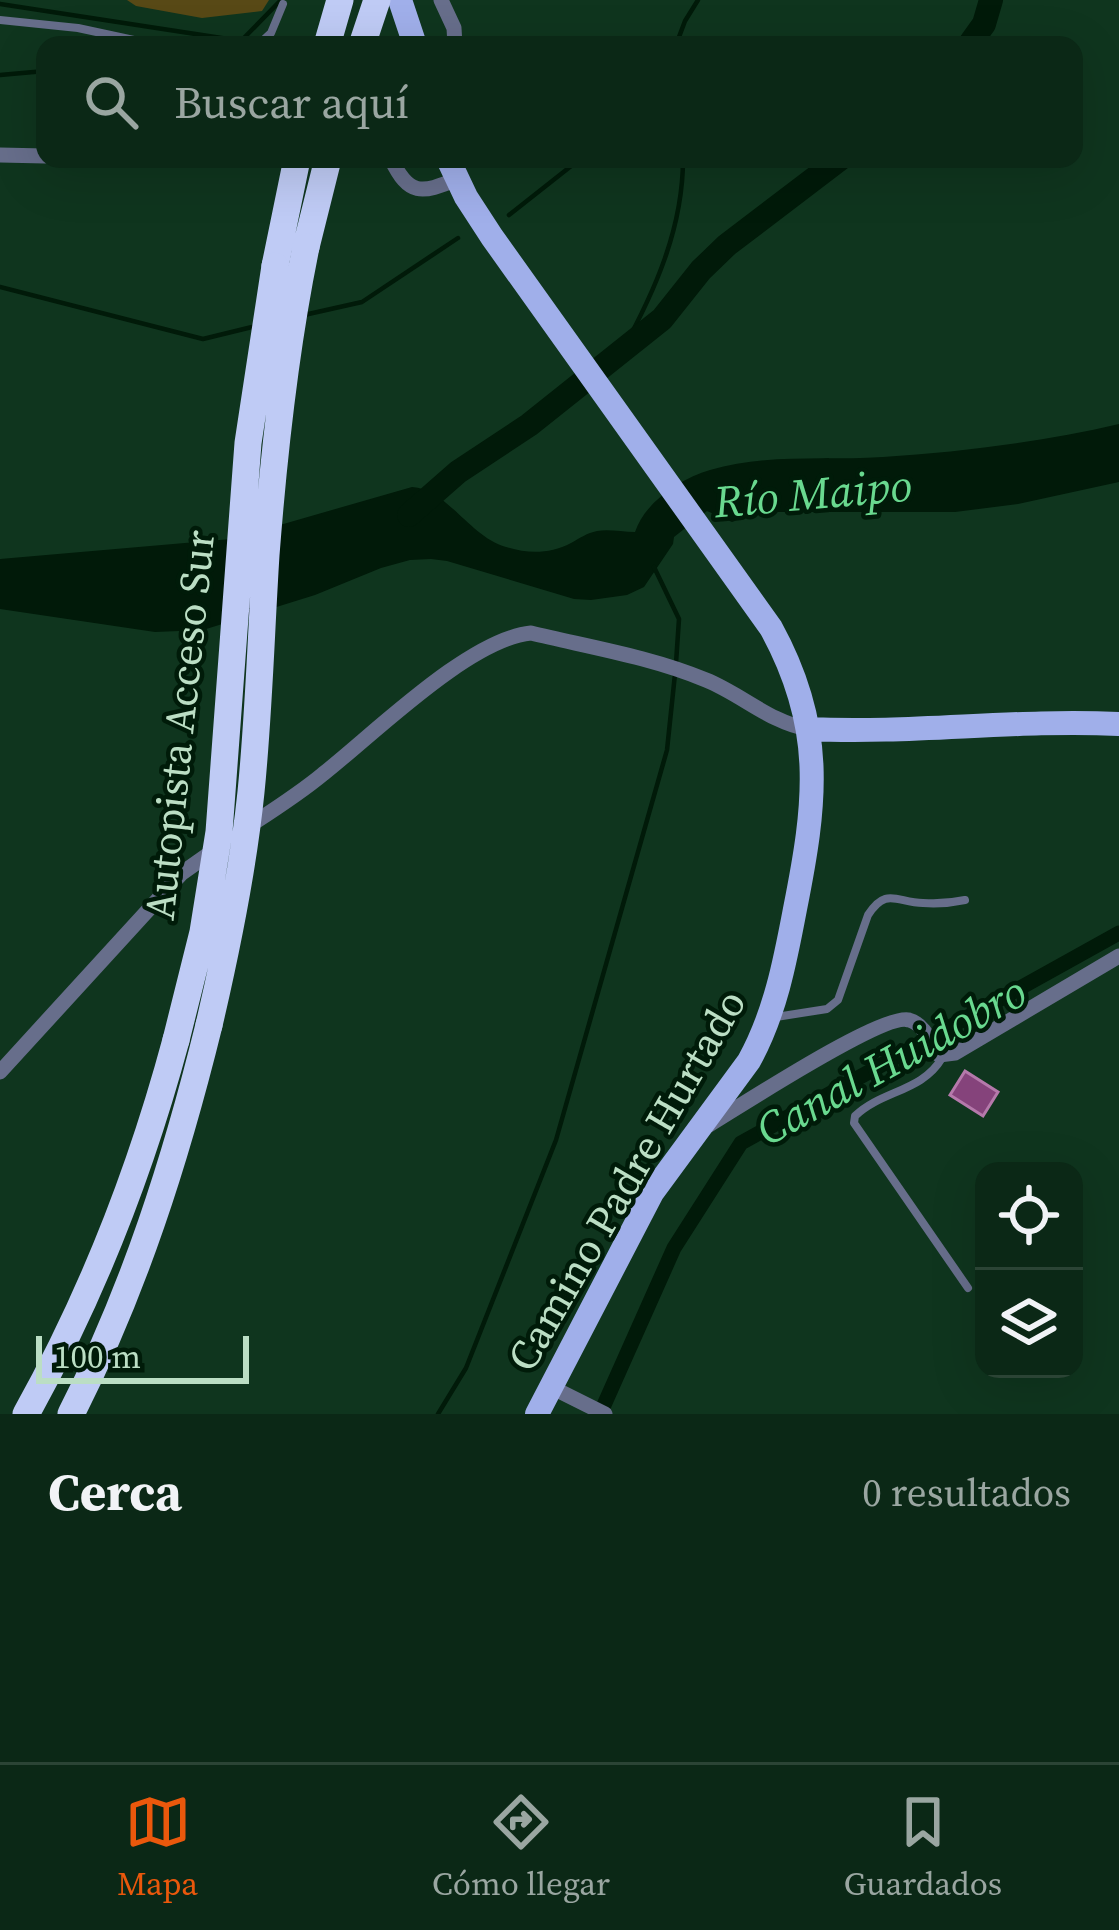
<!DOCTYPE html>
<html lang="es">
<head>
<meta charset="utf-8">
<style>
  :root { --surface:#0b2816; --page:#14301f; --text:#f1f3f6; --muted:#9aa6a1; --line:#2b4435; --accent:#ea580c }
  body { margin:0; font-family:"Source Serif 4",serif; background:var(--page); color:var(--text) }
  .controls { position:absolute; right:36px; bottom:36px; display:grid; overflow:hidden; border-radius:24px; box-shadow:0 12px 48px #0002 }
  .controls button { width:108px; height:108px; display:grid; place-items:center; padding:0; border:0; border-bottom:3px solid var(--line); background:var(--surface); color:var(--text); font:60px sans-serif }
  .scale { position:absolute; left:36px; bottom:30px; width:213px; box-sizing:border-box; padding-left:12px; border:6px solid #bbdec4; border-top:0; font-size:33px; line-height:42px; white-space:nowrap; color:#bbdec4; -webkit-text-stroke:9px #001b09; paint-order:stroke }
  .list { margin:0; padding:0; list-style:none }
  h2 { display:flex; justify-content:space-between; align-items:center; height:156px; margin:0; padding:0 48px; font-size:51px }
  h2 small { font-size:39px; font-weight:400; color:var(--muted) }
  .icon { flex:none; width:66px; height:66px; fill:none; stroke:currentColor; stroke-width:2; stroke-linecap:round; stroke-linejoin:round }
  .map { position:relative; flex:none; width:1119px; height:1414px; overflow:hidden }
  .search { position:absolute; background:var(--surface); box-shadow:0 12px 48px #0002; left:36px; right:36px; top:36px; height:132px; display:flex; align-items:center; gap:30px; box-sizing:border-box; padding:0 42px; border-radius:24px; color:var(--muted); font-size:45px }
  .sheet { height:348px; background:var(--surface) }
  nav { display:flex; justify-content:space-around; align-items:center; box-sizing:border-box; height:168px; border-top:3px solid var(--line); background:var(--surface); font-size:33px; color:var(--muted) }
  nav a { display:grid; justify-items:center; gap:6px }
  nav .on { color:var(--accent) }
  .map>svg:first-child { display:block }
  .green { fill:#584916 }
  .water { fill:#011a09 }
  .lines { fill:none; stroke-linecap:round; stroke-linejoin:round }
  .stream { stroke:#011a09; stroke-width:4.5 }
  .canal { stroke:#011a09; stroke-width:15 }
  .river { stroke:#011a09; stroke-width:24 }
  .building { fill:#85437b; stroke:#b579ab; stroke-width:3 }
  .service { stroke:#676e8b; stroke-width:8 }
  .minor { stroke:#676e8b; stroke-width:15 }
  .primary { stroke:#a0afea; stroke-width:24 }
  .motorway { stroke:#bfcbf5; stroke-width:27 }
  .motorway-bridge { stroke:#bfcbf5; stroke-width:27 }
  .labels { text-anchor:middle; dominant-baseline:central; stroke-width:9; stroke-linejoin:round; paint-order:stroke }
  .street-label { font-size:42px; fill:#bbdec4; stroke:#001b09 }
  .water-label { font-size:45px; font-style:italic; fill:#69d98f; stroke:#001b09 }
</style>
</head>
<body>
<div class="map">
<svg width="1119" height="1414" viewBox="0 0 1119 1414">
  <rect width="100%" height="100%" fill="#0f351e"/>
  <path class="green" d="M127 0H269L262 11 202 18 136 6Z"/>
  <path class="water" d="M1119 424V482L1018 504 955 512H770L755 514 732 522 707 511 674 537 673 544 644 587 627 595 591 600 574 599 447 561 431 559 410 560 381 568 315 595 203 630 155 632 0 609V559L231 539 412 487C447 489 470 537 506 547 528 554 550 554 571 543 580 538 587 533 597 531 609 529 622 532 635 532 645 502 680 479 710 470 767 453 824 461 883 457 962 452 1042 442 1119 424Z"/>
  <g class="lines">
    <path class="stream" d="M0 4 241 41 281 0
      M676 45 685 21 698 0
      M0 75 45 71
      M509 215 580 159
      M0 287 203 339 252 327
      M304 315 362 302 458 238
      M622 351C655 291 683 228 683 159
      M654 567 679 619 676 663
      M438 1414 466 1368 556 1140 667 750 675 674"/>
    <path class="canal" d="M600 1414 674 1248 741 1143 1119 933"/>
    <path class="river" d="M969 45 984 24 991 0
      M409 515 458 472 529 425 662 319 701 270 727 245 840 159"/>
  </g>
  <path class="building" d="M965 1071 998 1092 983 1116 950 1095Z"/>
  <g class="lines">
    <path class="service" d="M0 20 78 28 157 45
      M258 45 271 33 283 4
      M776 1017 827 1009 838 1000 868 915C886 887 896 902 923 903 937 904 951 903 965 900
      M942 1058C922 1092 882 1090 855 1116L854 1123 968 1288"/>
    <path class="minor" d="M441 0 454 28 455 45
      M0 155 45 156
      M391 159C409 196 421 194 457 179
      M246 828C272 811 299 794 323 774 374 734 469 639 531 633 589 647 651 657 706 680 741 694 771 723 808 729
      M0 1072 182 873 216 849
      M709 1125C739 1107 884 1012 909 1020 923 1023 932 1044 939 1055L955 1053 1119 956
      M551 1387 605 1414"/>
    <path class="primary" d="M400 0 415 45
      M448 159 466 197 492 237 771 628C826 728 816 803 795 909 785 962 775 1014 749 1061L652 1193 537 1414
      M808 729C912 734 1015 719 1119 724"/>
    <path class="motorway" d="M327 45 340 0
      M362 45 377 0
      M306 247 328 159
      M275 266 297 159
      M26 1414C92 1296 141 1170 176 1040
      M71 1414C134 1291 176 1159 209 1025"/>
    <path class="motorway-bridge" d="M209 1025C227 948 243 871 251 792 259 713 261 634 266 555 274 451 285 349 306 247
      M176 1040 203 932 219 832 248 443 275 266"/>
  </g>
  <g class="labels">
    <g class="street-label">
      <text transform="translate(179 725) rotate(-84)">Autopista Acceso Sur</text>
      <text transform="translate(626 1180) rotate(-60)">Camino Padre Hurtado</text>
    </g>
    <g class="water-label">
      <text transform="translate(813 493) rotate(-5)">Río Maipo</text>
      <text transform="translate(891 1060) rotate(-29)">Canal Huidobro</text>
    </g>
  </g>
</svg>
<div class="controls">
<button><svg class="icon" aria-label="locate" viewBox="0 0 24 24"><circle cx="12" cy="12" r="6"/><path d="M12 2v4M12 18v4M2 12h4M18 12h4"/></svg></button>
<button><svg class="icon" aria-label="layers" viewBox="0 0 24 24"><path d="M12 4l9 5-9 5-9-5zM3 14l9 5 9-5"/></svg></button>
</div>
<div class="scale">100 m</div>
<div class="search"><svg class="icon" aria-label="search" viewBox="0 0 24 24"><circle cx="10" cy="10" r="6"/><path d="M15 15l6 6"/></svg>Buscar aquí</div>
</div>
<section class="sheet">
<h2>Cerca<small>0 resultados</small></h2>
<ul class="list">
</ul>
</section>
<nav>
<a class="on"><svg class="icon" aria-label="map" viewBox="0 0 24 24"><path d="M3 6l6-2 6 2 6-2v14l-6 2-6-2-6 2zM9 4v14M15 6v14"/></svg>Mapa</a>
<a><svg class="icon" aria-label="directions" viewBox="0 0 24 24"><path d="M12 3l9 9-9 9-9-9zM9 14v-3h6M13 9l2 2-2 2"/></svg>Cómo llegar</a>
<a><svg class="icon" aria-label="saved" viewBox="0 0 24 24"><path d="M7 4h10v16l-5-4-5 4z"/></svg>Guardados</a>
</nav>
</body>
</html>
